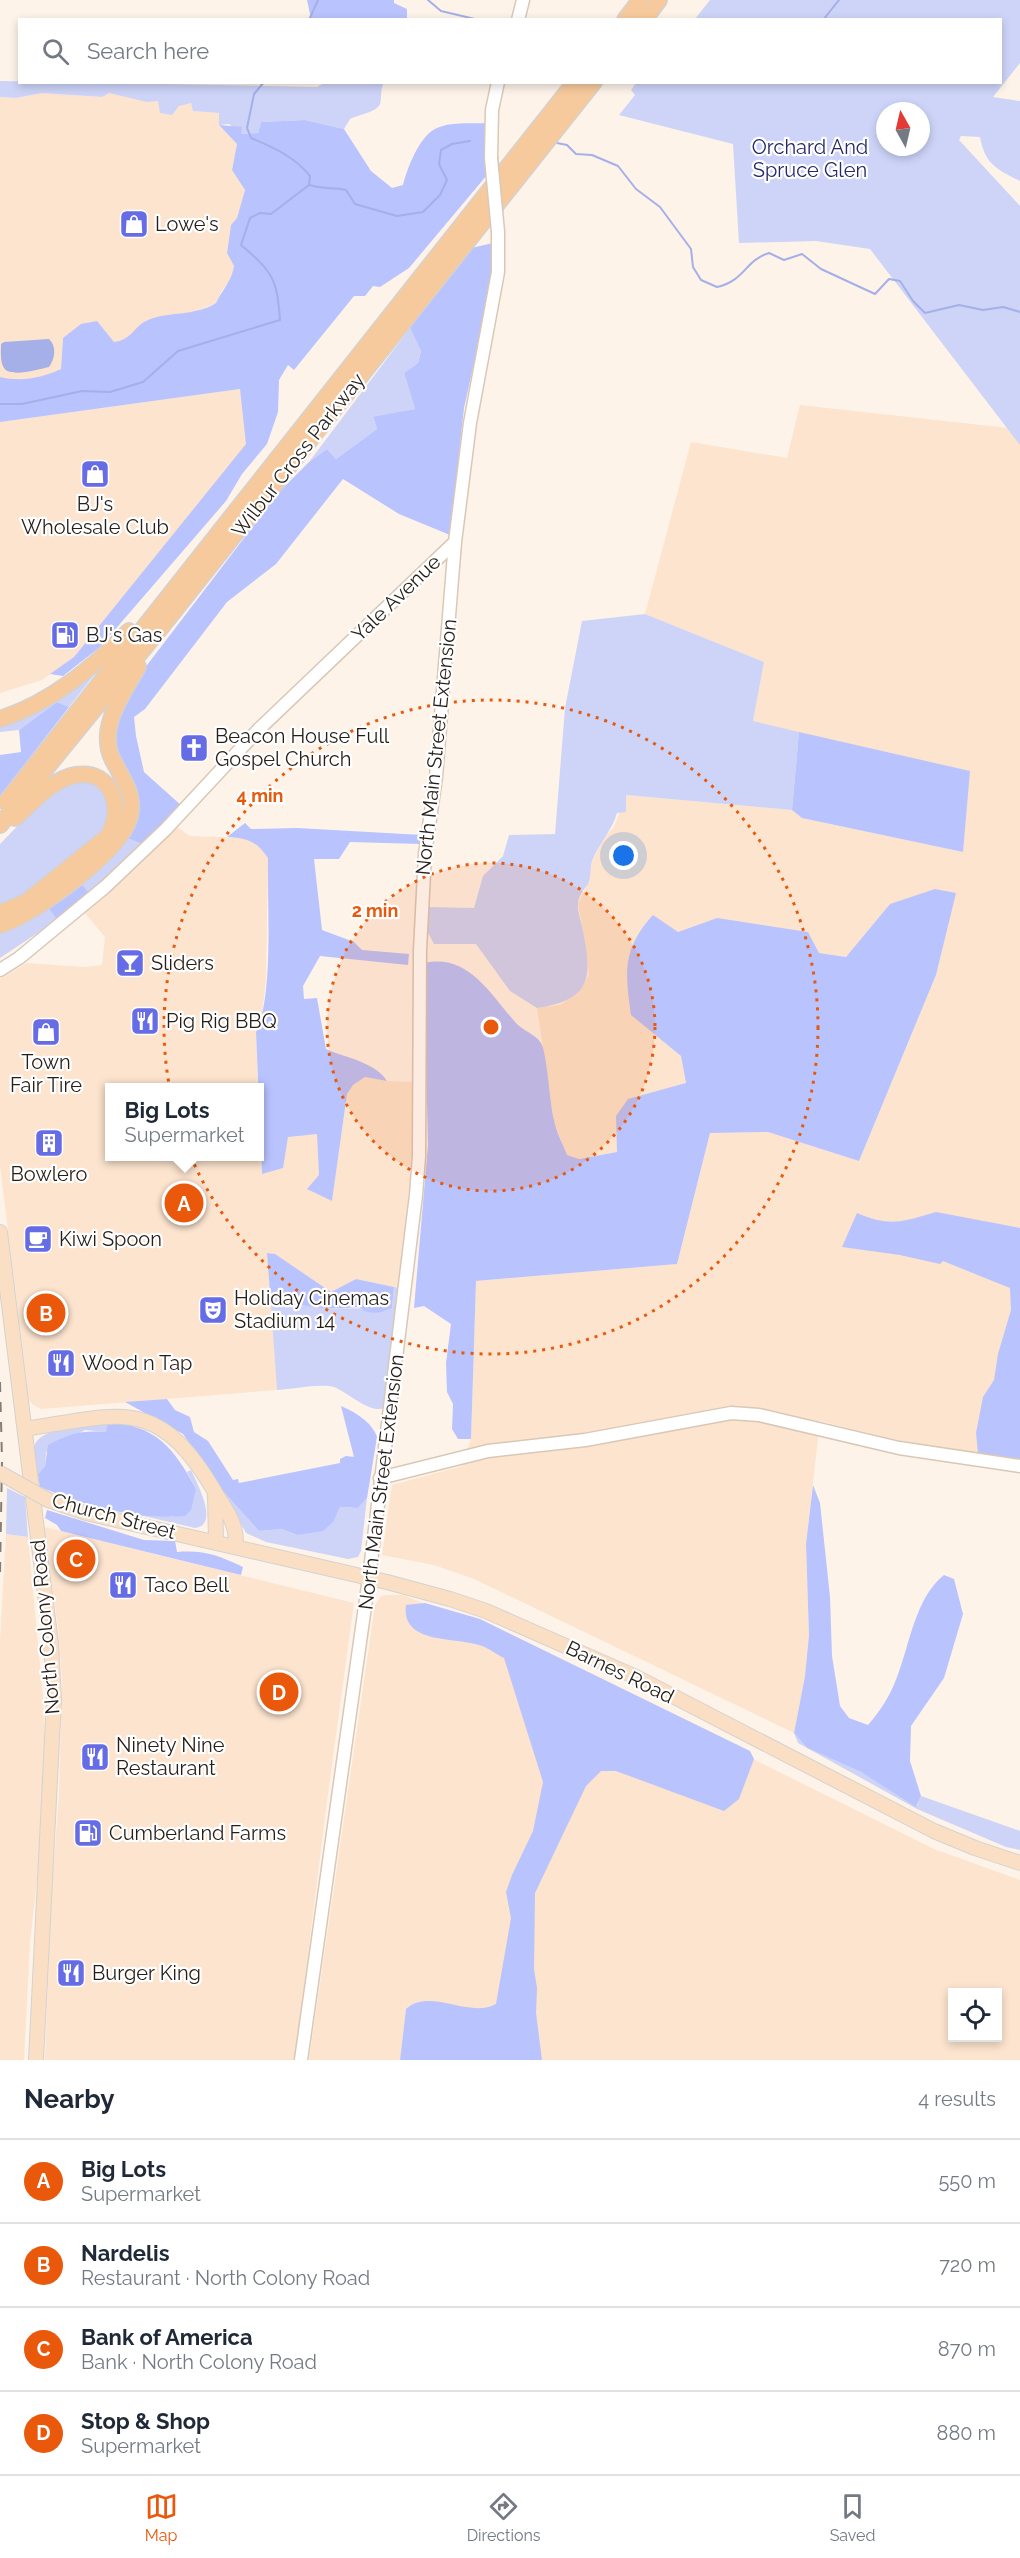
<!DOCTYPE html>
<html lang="en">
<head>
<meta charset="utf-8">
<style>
  :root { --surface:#fff; --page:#f6f6f7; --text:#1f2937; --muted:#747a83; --line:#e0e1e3; --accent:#ea580c }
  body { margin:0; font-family:Raleway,sans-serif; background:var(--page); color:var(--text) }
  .controls { position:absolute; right:18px; bottom:18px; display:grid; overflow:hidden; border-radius:0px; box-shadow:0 3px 9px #0003 }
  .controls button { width:54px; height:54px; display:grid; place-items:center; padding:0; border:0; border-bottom:2px solid var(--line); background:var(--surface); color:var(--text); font:30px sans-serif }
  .compass { position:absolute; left:876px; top:102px; width:54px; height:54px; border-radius:50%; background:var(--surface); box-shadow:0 3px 9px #0003; rotate:352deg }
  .you { position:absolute; left:624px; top:856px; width:21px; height:21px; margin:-15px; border:4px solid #fff; border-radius:50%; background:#1a73e8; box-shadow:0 0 0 9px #1a73e833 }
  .badge { display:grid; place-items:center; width:39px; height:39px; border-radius:50%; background:var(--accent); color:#fff; font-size:20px; font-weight:700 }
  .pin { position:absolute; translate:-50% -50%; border:3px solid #fff; box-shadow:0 2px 6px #0006 }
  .popup { position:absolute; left:105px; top:1083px; width:159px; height:78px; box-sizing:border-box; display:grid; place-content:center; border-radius:0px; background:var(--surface); filter:drop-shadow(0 2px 4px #0005); font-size:20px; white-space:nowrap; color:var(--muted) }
  .popup b { font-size:22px; color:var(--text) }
  .popup::after { content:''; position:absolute; left:50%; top:100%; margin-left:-12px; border:12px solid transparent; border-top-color:var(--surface) }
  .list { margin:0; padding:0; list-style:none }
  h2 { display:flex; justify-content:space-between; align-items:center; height:78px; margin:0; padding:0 24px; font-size:26px }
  h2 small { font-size:20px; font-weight:400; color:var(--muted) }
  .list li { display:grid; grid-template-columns:39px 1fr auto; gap:18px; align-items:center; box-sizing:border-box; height:84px; padding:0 24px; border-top:2px solid var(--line) }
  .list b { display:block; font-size:22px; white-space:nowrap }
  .list p { margin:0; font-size:20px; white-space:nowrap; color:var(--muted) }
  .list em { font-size:20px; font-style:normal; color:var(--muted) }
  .icon { flex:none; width:33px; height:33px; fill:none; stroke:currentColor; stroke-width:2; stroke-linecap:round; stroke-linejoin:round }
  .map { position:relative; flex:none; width:1020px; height:2060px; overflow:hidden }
  .search { position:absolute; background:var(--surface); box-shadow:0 3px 9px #0003; left:18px; right:18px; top:18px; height:66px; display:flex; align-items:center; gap:15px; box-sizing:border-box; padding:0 21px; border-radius:0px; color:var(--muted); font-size:22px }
  .sheet { height:414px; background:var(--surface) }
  nav { display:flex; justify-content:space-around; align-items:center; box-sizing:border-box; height:84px; border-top:2px solid var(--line); background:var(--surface); font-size:16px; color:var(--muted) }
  nav a { display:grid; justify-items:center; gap:3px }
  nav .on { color:var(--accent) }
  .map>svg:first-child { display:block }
  .built { fill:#fce4ce; fill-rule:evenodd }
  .green { fill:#cdd4f8; fill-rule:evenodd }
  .forest { fill:#b9c3fe }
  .water { fill:#a5afe8 }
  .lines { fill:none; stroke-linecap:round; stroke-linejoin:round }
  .stream { stroke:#a5afe8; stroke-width:2 }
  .secondary-casing { stroke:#d9c8b8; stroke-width:15 }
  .primary-casing { stroke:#d4d2d1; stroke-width:16 }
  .highway-casing { stroke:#d4d2d1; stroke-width:18 }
  .secondary { stroke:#fff; stroke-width:12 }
  .primary { stroke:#fadfc4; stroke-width:14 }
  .highway { stroke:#f7ca9d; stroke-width:15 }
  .rail { stroke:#867d75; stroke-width:2; stroke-dasharray:10 10; stroke-linecap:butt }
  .secondary-bridge-casing { stroke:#d9c8b8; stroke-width:15; stroke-linecap:butt }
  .primary-bridge-casing { stroke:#d4d2d1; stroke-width:16; stroke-linecap:butt }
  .secondary-bridge { stroke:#fff; stroke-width:12 }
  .primary-bridge { stroke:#fadfc4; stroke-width:14 }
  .ring { fill:none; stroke:#e8590c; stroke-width:3; stroke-dasharray:3 6 }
  .labels { text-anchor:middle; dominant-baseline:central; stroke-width:4.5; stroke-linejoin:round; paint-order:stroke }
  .park-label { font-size:20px; fill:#26286a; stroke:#fff }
  .poi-label { font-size:20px; fill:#261f19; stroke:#fff; text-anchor:start }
  .street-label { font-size:20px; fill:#261f19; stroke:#fff }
  .centre { fill:#e8590c; stroke:#fff; stroke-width:3 }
  .ring-label { font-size:18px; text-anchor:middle; font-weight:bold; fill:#e8590c; stroke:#fff; stroke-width:4.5; stroke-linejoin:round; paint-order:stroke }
</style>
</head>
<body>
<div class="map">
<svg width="1020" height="2060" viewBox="0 0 1020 2060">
  <rect width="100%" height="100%" fill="#fef3e9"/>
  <path class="built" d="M42 93 101 97 109 93 179 105 191 103 194 111 219 113V125L237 144 232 170 245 190 237 218 231 225 227 253 234 266 232 279 222 290 216 303 194 312 147 320 123 341 114 342 97 322 63 338 61 369 44 376 16 381 0 377V97L16 98Z
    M240 389 247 444 74 657 42 680 0 693V422Z
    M800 405 1008 428 1020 445V1459L918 1445 820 1421 806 1544 809 1635 805 1676 794 1733 474 1579 434 1565 382 1555 392 1485 462 1466 471 1439 476 1281 677 1264 710 1133 768 1132 859 1161 936 975 955 893 890 904 846 957 819 953 717 918 678 932 631 1015 681 1056 686 1084 616 1116 618 1152 579 1159 567 1155 554 1122 537 1008 560 1005 577 994 589 975 586 946 578 904 588 883 592 862 603 839 614 827 626 795 792 810 802 818 963 852 969 771 753 722 764 662 645 614 691 442 787 458Z
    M176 826 190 836 246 838 260 846 268 858 266 979 261 1022 256 1033 258 1087 109 1088V1156H259V1111L262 1174 288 1136 318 1134 319 1175 332 1201 347 1094 353 1085 365 1077 387 1081 415 1082 411 1169 399 1288 356 1279 331 1292 275 1255 268 1253 277 1390 41 1409 33 1405 29 1400 0 1166V979L27 963 83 967 102 965 105 937 84 912Z
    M44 1527 354 1603 326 1809 295 2060H45L51 1902 59 1793 62 1680 58 1627Z
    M6 1534 28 1537 43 1697 45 1739 41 1843 30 1942 24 2060H0V1640Z
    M388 1595H404L608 1687 934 1849 1020 1880V2060H516L406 2009 400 2060H309L375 1605 381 1596ZM952 1992H998V2038H952Z"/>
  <path class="green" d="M710 0H1020V63L993 97 1020 101V181C996 169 985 164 980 137L961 136 959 140 1020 206V445L870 249 816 241 739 243 733 144 619 115 635 95 631 90 636 83 1000 82V20L695 19ZM885 111H921V147H885Z
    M0 81 317 87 326 82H382L383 85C380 91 382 98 380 104 377 112 358 115 350 119L344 129 305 120 261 122 258 133 241 134 229 124 219 125V113L193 111 191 103 179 106 172 115 160 113 158 101 147 102 109 93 102 97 42 93 16 98 0 97Z
    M410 328 421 351 418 363 404 373 415 409 373 418 377 429 336 459 327 449 309 462Z
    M645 614 764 662 753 721 799 732 792 810 626 795V812L617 813C612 831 599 843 592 861 590 868 591 877 588 884 584 890 578 896 578 904 577 912 582 923 583 931 593 979 590 1000 537 1008L510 991 476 944H434L426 929 427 907 474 908 483 876 503 856 509 835 555 834 565 708 582 621Z
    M105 661 69 707 57 702 19 730 0 732V727C41 717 72 686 105 661Z
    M66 782H98L111 798 107 830 26 894 0 908V844L37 806Z
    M124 837 142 844 90 894 72 883Z
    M46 905 57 920 0 958V927Z
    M394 1287 399 1288 384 1408C370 1414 349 1393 334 1387 322 1383 291 1389 277 1390L270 1292C301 1315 355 1307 392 1308Z
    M107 1422 106 1432 85 1430 46 1452 45 1466 38 1474 40 1487 37 1485C36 1474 32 1458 34 1447 38 1427 89 1425 107 1422Z
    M191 1470C197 1483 220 1525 195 1528L131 1513 174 1517 196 1489 187 1472Z
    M7 1488 25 1497 28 1537 6 1534Z
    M221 1489 259 1531 282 1529 297 1535 334 1521 340 1507 358 1508 367 1498 361 1551 358 1557 348 1559 266 1542 246 1533Z
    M794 1733 807 1748 861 1772 917 1806 921 1796 1020 1831V1850L1006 1847 917 1809 798 1743Z"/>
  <path class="forest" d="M307 0H394V3L407 9V19H311Z
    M305 120 344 129 371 171 392 188 403 185C407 169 419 137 435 129 450 121 470 124 486 123L487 175 409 268 380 287 373 286 365 296H354L294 370 288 365 279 380 278 412 267 444 242 474 226 501 100 647 63 676 50 674 74 657 246 444 240 389 0 422V377C22 382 41 378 61 369L63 338 81 324 97 321 114 342C132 340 134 326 148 320 169 311 193 317 216 303 222 290 232 281 234 266L227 253 231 225 237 218 245 190 232 170 237 144 219 125 242 127 241 134 258 133 261 122Z
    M493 243 494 274 464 408 450 535 399 514 343 479 276 564 227 602 145 709 134 717 136 736 144 772 183 807 142 844 124 837C128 828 134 817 136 807 141 782 116 765 113 742 111 722 131 690 141 673L280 491 309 462 327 449 336 459 377 429 373 417 415 409 404 373 418 363 421 351 410 328 467 249Z
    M57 702 69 707 0 796V755L21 752 19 730Z
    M799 732 970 771 963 852 802 818 792 810Z
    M245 823 251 829 297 828 422 835 421 844 350 842 339 859H314L322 930 354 942 362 950 409 954 408 965 320 956 303 986 304 999 317 998 326 1049C346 1058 375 1062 387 1081L365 1077 353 1085 347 1094 332 1201 307 1189 319 1175 317 1134 288 1137 283 1168 262 1174 256 1032C274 995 267 903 268 858 257 841 247 838 227 837Z
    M72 883 83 886 90 894 57 920 46 905Z
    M935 889 956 893 936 975 859 1161 768 1132 710 1133 677 1264 476 1281 471 1439H458L452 1429 453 1404 447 1392 446 1363 451 1324 424 1306 414 1308 428 1145 424 976 425 963C468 953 491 995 516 1023 523 1031 534 1033 541 1043 547 1052 550 1105 554 1120 556 1132 563 1144 567 1155L579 1159 617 1152 616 1116 628 1099 686 1083 681 1056 631 1015C625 972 622 949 653 915L678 932 717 918 808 932 819 953 846 957 890 904Z
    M936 1212 1020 1228V1459L978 1453 976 1433 983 1397 994 1380 998 1354 1011 1310 1010 1288 943 1261 940 1264 900 1255 842 1247 857 1213C890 1227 902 1222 936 1212Z
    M267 1253 275 1254 331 1292 356 1279 394 1287 392 1308C380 1313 370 1316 359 1307 331 1310 293 1309 270 1292Z
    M167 1399 175 1410 190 1417 194 1432 208 1441 233 1480 238 1479 239 1483 340 1463V1459L346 1456 354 1457 341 1406C355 1412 372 1422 377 1437L367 1498 358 1508 340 1507 334 1521 323 1531 297 1535 282 1529 259 1531 221 1489 183 1434 125 1402Z
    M107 1422C156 1425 174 1448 196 1489L191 1510 185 1516C135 1520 86 1506 40 1487L38 1474 45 1466 48 1445C69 1434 81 1430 106 1432Z
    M813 1485 820 1503 830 1597 832 1656 840 1706 849 1718 868 1725C881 1710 890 1696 897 1677 910 1644 915 1598 944 1575L954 1579 963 1614 944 1678 911 1726 910 1761 921 1796 916 1807 861 1772 807 1748 794 1733 805 1676 809 1635 806 1544Z
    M47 1510 144 1540 175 1541 177 1552C205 1550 217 1555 243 1567L241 1575 61 1531 57 1525 45 1518Z
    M425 1603 480 1619 750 1751 754 1759 739 1799 724 1811 616 1771H601L586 1786 535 1893 534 1969 537 1988 536 2013 542 2060H400L406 2009C430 1987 469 2019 496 2004L511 1918 506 1892 512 1875 533 1831 543 1782 504 1658C496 1654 487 1647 479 1645 453 1637 401 1644 406 1605Z"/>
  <path class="water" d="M49 339C57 346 55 359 49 367 40 369 10 378 4 368 0 362 1 351 1 344L4 342Z"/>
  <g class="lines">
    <path class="stream" d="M428 0 441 11 479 20
      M309 20 318 0
      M823 20 839 0
      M557 143 567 145 576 154 592 155 618 166 636 189 660 207 691 249 693 267 701 280 717 287C746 280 744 261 769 253L784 260 802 254 821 269 875 294 889 279 900 281 913 301 925 313 959 305 983 310 1003 307 1020 312
      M309 185C325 190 330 187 346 190L355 204 397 216 423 212 440 195 447 180 439 164 441 150 452 144 470 141
      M0 404H22L82 391 110 392 143 382 178 351 280 320C277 279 273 272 241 245L250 218 260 213 271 214 309 185 310 176C295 157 273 147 251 138L247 128 254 94 264 82"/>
    <g class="secondary-casing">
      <path id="secondary" d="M518 20 523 0
        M491 158 492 110 498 82
        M0 970 19 958 105 887 166 829 258 730 455 542
        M380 1478 488 1451 585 1440 731 1413 759 1415 899 1448 1020 1466
        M301 2060 369 1578 416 1195 419 1156 420 950 425 854 436 777 455 542 470 423 498 272V232"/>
    </g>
    <g class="primary-casing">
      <path id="primary" d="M0 1232 51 1643 54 1699 36 2060
        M25 1429C122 1414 158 1395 215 1492 226 1511 237 1522 236 1546
        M215 1494 216 1541
        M48 1500 86 1513 387 1582 450 1599 486 1611 636 1677 934 1831 975 1848 1020 1863"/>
    </g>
    <g class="highway-casing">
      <path id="highway" d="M625 20 640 0
        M644 20 659 0
        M0 719C51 703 92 668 129 631
        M6 802 575 82
        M0 825 171 615 594 82
        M0 913 26 902 107 837C125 811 113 769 76 775 52 779 32 803 15 818
        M0 925C34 915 129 847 131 811 133 793 123 779 115 764 95 732 121 696 138 667"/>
    </g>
    <use href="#secondary" class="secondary"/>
    <use href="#primary" class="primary"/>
    <use href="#highway" class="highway"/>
    <path class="rail" d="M0 1382 2 1460 0 1574"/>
    <g class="secondary-bridge-casing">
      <path id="secondary-bridge" d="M491 158 498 232"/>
    </g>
    <g class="primary-bridge-casing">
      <path id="primary-bridge" d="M0 1473 48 1500"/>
    </g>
    <use href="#secondary-bridge" class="secondary-bridge"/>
    <use href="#primary-bridge" class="primary-bridge"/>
  </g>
  <circle cx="491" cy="1027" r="164" fill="#e8590c" fill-opacity=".12"/>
  <g class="ring">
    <circle cx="491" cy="1027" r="164"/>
    <circle cx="491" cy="1027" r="327"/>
  </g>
  <defs>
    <g id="shop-square" transform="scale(1.5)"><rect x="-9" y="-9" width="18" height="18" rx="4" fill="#656ce5" stroke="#fff"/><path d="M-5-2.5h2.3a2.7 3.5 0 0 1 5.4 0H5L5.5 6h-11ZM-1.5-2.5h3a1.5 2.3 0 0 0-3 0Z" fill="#fff"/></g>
    <g id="fuel-square" transform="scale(1.5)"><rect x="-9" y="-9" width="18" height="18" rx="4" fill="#656ce5" stroke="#fff"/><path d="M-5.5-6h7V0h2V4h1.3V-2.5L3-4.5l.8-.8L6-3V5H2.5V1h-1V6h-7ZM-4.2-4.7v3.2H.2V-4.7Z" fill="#fff"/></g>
    <g id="church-square" transform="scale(1.5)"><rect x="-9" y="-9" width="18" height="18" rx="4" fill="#656ce5" stroke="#fff"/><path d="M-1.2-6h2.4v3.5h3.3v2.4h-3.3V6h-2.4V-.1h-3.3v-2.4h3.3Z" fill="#fff"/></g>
    <g id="bar-square" transform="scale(1.5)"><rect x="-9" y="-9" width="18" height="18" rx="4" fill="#656ce5" stroke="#fff"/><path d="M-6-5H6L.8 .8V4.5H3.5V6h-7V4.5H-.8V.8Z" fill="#fff"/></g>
    <g id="restaurant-square" transform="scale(1.5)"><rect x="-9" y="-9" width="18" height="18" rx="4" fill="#656ce5" stroke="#fff"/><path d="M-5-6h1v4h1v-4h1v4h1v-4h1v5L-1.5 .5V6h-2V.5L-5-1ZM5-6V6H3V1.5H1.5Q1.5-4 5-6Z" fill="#fff"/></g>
    <g id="building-square" transform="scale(1.5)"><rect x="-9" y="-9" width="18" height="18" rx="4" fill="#656ce5" stroke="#fff"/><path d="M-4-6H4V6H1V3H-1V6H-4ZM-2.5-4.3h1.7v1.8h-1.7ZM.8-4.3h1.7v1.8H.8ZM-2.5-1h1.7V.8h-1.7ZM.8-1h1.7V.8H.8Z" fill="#fff"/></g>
    <g id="cafe-square" transform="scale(1.5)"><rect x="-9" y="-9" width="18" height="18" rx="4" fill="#656ce5" stroke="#fff"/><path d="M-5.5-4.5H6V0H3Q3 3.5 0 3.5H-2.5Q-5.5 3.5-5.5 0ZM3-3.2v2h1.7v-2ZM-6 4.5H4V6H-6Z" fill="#fff"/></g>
    <g id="theatre-square" transform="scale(1.5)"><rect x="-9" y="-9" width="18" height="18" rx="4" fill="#656ce5" stroke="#fff"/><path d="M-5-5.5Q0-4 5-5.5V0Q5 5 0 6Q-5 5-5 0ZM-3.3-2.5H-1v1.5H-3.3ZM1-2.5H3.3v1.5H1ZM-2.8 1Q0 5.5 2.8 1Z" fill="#fff"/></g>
  </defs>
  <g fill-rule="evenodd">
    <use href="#shop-square" x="134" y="224"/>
    <use href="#shop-square" x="95" y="474"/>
    <use href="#fuel-square" x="65" y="635"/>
    <use href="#church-square" x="194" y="748"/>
    <use href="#bar-square" x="130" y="963"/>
    <use href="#restaurant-square" x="145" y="1021"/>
    <use href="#shop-square" x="46" y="1032"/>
    <use href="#building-square" x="49" y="1143"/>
    <use href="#cafe-square" x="38" y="1239"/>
    <use href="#theatre-square" x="213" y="1310"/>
    <use href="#restaurant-square" x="61" y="1363"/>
    <use href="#restaurant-square" x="123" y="1585"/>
    <use href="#restaurant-square" x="95" y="1757"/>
    <use href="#fuel-square" x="88" y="1833"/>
    <use href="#restaurant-square" x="71" y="1973"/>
  </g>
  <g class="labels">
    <g class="park-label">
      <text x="810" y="147">Orchard And<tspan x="810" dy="23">Spruce Glen</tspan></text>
    </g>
    <g class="poi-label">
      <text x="155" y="224">Lowe's</text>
      <text x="95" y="504" text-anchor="middle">BJ's<tspan x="95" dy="23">Wholesale Club</tspan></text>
      <text x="86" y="635">BJ's Gas</text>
      <text x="215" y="736">Beacon House Full<tspan x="215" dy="23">Gospel Church</tspan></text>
      <text x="151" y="963">Sliders</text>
      <text x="166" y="1021">Pig Rig BBQ</text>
      <text x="46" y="1062" text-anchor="middle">Town<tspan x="46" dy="23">Fair Tire</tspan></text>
      <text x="49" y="1174" text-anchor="middle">Bowlero</text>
      <text x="59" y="1239">Kiwi Spoon</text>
      <text x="234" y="1298">Holiday Cinemas<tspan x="234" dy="23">Stadium 14</tspan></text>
      <text x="82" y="1363">Wood n Tap</text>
      <text x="144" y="1585">Taco Bell</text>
      <text x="116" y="1745">Ninety Nine<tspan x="116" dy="23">Restaurant</tspan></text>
      <text x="109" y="1833">Cumberland Farms</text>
      <text x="92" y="1973">Burger King</text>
    </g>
    <g class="street-label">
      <text transform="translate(298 455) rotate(-52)">Wilbur Cross Parkway</text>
      <text transform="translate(396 598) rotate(-44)">Yale Avenue</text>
      <text transform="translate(436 747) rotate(-84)">North Main Street Extension</text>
      <text transform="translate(381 1482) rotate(-83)">North Main Street Extension</text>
      <text transform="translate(114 1516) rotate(15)">Church Street</text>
      <text transform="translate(45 1627) rotate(-95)">North Colony Road</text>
      <text transform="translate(620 1672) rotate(26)">Barnes Road</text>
    </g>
  </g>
  <circle cx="491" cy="1027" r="9" class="centre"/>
  <g class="ring-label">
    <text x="260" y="802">4 min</text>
    <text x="375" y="917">2 min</text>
  </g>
</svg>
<div class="controls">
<button><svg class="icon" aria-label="locate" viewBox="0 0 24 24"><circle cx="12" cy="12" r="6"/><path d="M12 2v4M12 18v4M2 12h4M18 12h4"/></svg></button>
</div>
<svg class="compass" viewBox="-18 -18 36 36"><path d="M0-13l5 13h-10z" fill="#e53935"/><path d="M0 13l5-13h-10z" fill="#747a83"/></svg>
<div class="you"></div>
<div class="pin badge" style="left:184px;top:1203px">A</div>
<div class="popup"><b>Big Lots</b>Supermarket</div>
<div class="pin badge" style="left:46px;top:1313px">B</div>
<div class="pin badge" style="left:76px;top:1559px">C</div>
<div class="pin badge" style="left:279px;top:1692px">D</div>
<div class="search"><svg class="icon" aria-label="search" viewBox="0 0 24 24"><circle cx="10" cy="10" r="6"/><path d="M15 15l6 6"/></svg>Search here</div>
</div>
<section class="sheet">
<h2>Nearby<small>4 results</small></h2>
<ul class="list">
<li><span class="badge">A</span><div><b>Big Lots</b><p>Supermarket</p></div><em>550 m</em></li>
<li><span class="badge">B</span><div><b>Nardelis</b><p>Restaurant · North Colony Road</p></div><em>720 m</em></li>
<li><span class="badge">C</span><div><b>Bank of America</b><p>Bank · North Colony Road</p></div><em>870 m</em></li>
<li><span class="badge">D</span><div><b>Stop &amp; Shop</b><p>Supermarket</p></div><em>880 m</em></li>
</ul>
</section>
<nav>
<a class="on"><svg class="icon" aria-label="map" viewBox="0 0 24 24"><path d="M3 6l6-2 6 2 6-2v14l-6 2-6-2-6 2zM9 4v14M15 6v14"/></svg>Map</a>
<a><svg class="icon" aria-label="directions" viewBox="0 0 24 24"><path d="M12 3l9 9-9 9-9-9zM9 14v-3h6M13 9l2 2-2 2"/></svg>Directions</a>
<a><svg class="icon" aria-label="saved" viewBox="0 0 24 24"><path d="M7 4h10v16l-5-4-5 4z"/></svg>Saved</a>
</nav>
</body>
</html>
